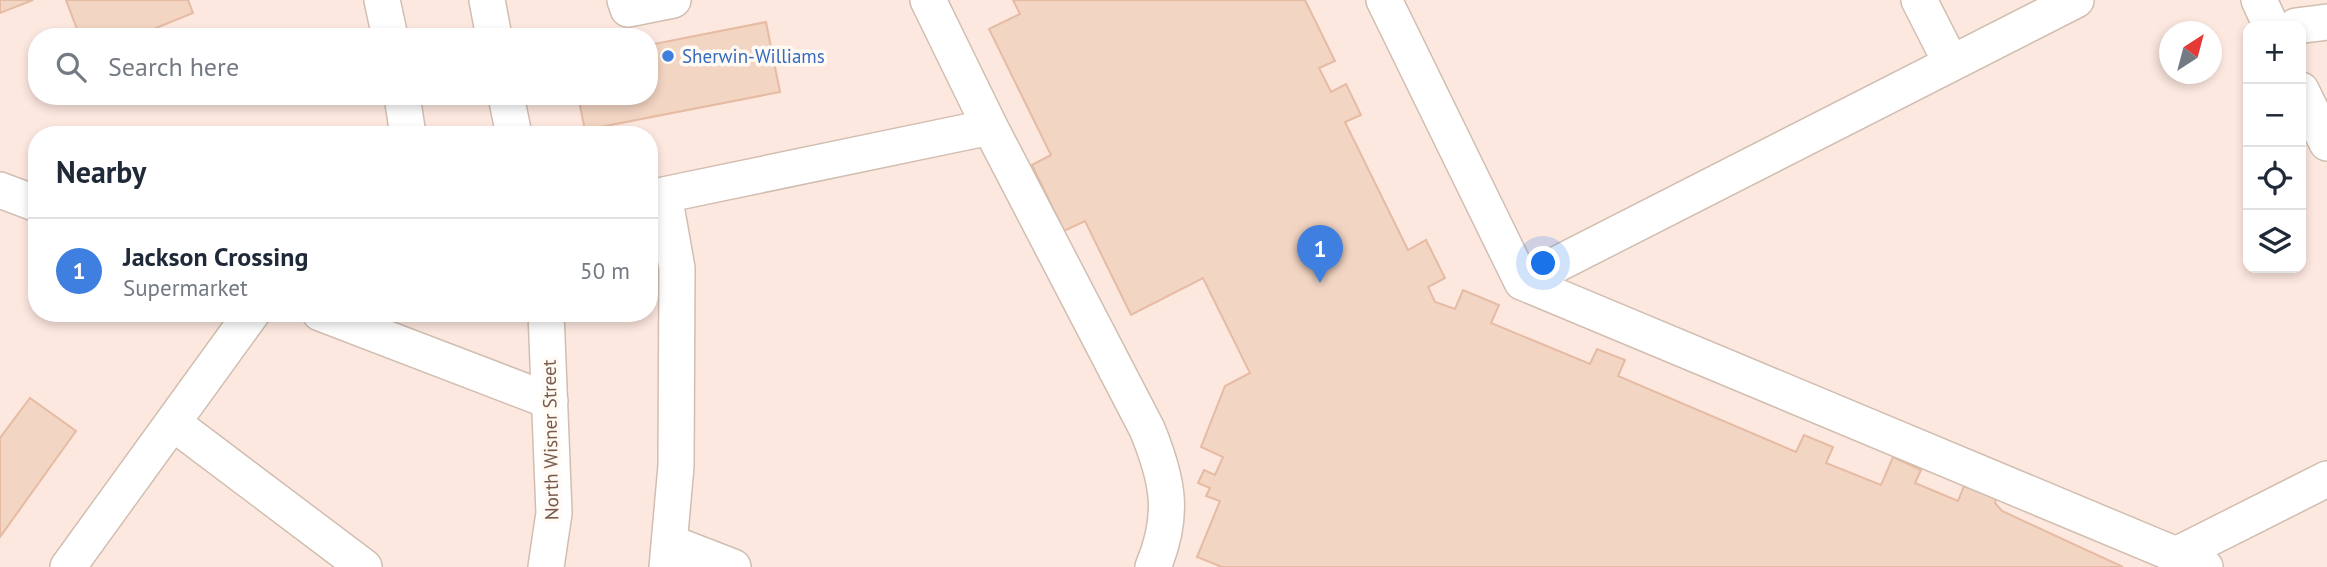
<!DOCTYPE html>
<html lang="en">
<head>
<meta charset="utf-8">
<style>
  :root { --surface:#fff; --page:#f2f2f3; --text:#1f2937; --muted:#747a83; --line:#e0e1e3; --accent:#2563eb }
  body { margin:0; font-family:"PT Sans",sans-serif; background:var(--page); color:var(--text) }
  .controls { position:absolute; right:21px; top:21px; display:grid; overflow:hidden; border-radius:14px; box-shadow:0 4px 10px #0003 }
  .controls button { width:63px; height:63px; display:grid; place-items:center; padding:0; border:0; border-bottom:2px solid var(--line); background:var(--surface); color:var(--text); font:35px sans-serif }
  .compass { position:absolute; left:2159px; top:21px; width:63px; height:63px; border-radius:50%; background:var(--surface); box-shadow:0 4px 10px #0003; rotate:36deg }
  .you { position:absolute; left:1544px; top:264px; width:24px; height:24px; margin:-18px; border:5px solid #fff; border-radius:50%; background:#1a73e8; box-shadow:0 0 0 10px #1a73e833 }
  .badge { display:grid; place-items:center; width:46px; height:46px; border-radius:50%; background:var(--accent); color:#fff; font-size:23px; font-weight:700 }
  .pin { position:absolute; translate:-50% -58px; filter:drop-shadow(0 2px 4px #0008) }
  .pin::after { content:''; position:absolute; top:37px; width:24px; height:21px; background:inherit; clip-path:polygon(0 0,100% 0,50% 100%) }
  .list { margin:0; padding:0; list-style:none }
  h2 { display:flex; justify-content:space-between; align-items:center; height:91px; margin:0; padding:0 28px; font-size:30px }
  h2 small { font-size:23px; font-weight:400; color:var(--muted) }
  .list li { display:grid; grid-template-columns:46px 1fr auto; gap:21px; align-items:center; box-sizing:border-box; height:105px; padding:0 28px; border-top:2px solid var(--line) }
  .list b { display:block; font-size:26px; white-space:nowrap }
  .list p { margin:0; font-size:23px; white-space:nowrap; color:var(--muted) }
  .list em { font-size:23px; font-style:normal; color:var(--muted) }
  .icon { flex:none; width:38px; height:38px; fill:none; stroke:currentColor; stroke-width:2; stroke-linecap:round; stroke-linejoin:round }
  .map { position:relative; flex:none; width:2327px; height:567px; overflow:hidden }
  .search { position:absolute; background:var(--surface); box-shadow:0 4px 10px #0003; left:28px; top:28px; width:630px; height:77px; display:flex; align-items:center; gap:18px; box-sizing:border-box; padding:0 24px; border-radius:28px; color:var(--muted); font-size:26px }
  .panel { position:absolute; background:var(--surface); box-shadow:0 4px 10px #0003; left:28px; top:126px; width:630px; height:196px; border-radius:28px }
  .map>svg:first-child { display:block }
  .commercial { fill:#fde8e0; fill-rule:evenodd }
  .building { fill:#f3d5c3; stroke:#e6bba3; stroke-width:2 }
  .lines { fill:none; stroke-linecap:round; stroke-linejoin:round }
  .minor-casing { stroke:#d1beb0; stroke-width:38 }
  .minor { stroke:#fff; stroke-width:35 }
  .shop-dot { fill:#3f7fe0; stroke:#fffaf3; stroke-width:2.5 }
  .labels { text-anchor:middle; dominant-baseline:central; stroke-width:7; stroke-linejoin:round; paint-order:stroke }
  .shop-label { font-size:19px; fill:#366cbe; stroke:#fffaf3; text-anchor:start }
  .street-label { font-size:19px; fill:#7a5c4d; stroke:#fffaf3 }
</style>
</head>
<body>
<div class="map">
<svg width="2327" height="567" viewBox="0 0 2327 567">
  <rect width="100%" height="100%" fill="#fdf6ec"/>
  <path class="commercial" d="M0 0H2327V567H0ZM2248 26H2301V268H2248ZM2170 32H2212V74H2170ZM37 37H649V96H37ZM37 135H649V313H37Z"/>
  <path class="building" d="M0 0H33L0 13Z
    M66 0H188L193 13 134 37H125L122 31 107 37H80Z
    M1013 0H1305L1335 61 1319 68 1331 92 1346 84 1361 115 1345 122 1408 250 1426 240 1445 278 1428 287 1435 302 1455 309 1463 290 1499 305 1491 323 1590 364 1597 349 1625 360 1618 376 1796 452 1804 435 1833 447 1826 463 1881 485 1893 457 1921 470 1915 483 1958 501 1964 486 1996 498 1995 503 2002 511 2123 567H1222L1197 557 1220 501 1206 496 1210 488 1198 483 1204 470 1215 475 1223 457 1201 447 1225 386 1250 373 1203 278 1131 315 1085 221 1064 231 1032 165 1051 155 989 29 1020 14Z
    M766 22 780 92 585 130 578 96H649V45Z
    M30 398 76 431 0 537V438Z"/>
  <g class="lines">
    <g class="minor-casing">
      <path id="minor" d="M382 0 390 37
        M487 0 494 37
        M625 0 628 9 673 0
        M928 0 990 127 1147 429C1168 480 1175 515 1153 567
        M1384 0 1522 282 2205 567
        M1919 0 1951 63
        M2259 0 2271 26
        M2296 26 2327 22
        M2301 90 2327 143
        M402 96 408 135
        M506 96 514 135
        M0 190 37 204
        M664 195 677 268 676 466 667 567
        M649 198 990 127
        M1522 282 2076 0
        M320 313 550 401
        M173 423 364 567
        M671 543 733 567
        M2176 555 2327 479
        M68 567 252 313
        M546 567 554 513 546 313"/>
    </g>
    <use href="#minor" class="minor"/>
  </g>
  <circle class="shop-dot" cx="668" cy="56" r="7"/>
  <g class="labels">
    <g class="shop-label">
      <text x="682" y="56">Sherwin-Williams</text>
    </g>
    <g class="street-label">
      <text transform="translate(550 440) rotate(-91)">North Wisner Street</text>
    </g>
  </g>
</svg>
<div class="controls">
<button>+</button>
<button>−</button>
<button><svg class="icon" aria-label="locate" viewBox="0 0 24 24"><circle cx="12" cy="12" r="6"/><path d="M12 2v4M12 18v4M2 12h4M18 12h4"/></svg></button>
<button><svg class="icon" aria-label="layers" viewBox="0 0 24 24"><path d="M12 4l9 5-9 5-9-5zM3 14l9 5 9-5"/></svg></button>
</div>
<svg class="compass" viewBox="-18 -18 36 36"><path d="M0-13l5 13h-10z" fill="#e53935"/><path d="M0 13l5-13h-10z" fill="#747a83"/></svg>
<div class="you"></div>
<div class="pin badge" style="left:1320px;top:283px;background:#3f7fe0">1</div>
<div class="search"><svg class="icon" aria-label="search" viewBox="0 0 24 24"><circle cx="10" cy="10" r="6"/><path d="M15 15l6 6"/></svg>Search here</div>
<section class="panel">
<h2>Nearby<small></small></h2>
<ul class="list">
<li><span class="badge" style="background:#3f7fe0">1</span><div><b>Jackson Crossing</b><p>Supermarket</p></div><em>50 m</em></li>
</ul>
</section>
</div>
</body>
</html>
